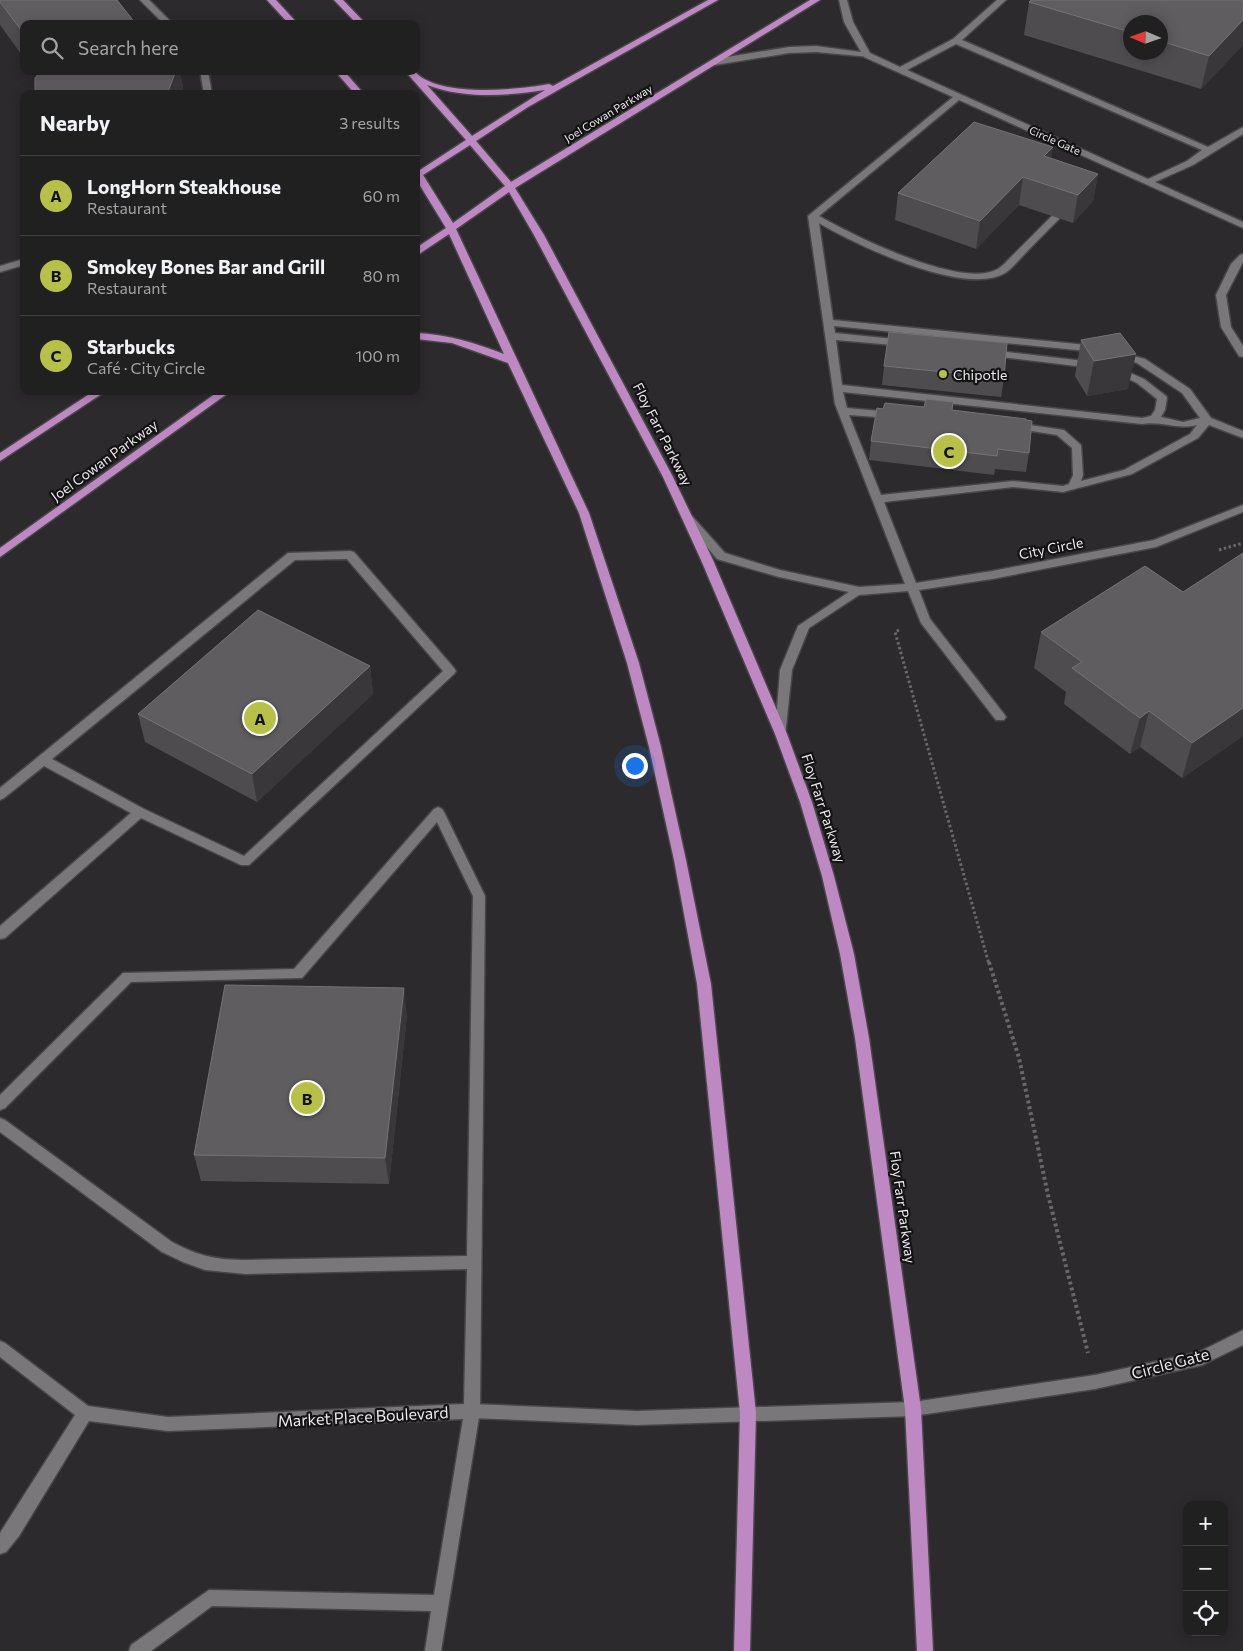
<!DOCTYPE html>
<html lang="en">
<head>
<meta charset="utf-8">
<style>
  :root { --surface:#212021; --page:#29282a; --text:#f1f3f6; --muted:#a2a3a5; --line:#3e3e3f; --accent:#b7c148 }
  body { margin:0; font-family:Commissioner,sans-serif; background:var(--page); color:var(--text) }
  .controls { position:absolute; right:15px; bottom:15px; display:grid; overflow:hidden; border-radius:10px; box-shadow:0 2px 12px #0003 }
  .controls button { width:45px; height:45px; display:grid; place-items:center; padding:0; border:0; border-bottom:1px solid var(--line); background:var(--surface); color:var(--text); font:25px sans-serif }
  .compass { position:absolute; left:1123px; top:15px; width:45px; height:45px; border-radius:50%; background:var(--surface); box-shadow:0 2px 12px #0003; rotate:272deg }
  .you { position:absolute; left:634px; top:765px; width:18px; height:18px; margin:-12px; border:4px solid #fff; border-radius:50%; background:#1a73e8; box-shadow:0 0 0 8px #1a73e833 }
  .badge { display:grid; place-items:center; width:32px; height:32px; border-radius:50%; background:var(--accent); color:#111; font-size:16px; font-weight:700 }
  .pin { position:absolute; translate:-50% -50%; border:2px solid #fff; box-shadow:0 1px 5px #0006 }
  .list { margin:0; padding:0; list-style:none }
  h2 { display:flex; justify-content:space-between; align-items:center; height:65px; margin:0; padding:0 20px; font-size:21px }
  h2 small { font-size:16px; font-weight:400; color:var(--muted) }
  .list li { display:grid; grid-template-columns:32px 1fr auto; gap:15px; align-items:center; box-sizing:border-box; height:80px; padding:0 20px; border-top:1px solid var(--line) }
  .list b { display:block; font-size:19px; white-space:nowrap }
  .list p { margin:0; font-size:16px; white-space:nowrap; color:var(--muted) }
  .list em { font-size:16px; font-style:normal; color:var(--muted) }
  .icon { flex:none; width:28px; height:28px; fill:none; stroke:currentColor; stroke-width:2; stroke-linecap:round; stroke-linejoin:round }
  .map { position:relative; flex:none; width:1243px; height:1651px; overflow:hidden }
  .search { position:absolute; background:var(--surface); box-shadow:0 2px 12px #0003; left:20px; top:20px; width:400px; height:55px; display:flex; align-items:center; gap:12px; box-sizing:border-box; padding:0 18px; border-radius:10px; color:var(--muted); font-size:19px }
  .panel { position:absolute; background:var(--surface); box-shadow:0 2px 12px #0003; left:20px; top:90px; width:400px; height:305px; border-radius:10px }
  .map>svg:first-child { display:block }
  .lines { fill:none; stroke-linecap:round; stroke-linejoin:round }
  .service-casing { stroke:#484648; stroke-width:3 }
  .minor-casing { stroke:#484648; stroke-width:3 }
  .primary-casing { stroke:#484648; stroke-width:3 }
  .path-far1 { stroke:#696769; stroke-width:3; stroke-dasharray:2.5 2.5; stroke-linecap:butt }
  .path { stroke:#696769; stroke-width:4; stroke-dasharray:3 3; stroke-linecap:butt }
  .service { fill:#7a777a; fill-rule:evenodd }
  .minor { fill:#7a777a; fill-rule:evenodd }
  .primary { fill:#be88c3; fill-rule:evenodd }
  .wall { fill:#4f4c4f; fill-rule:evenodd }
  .shaded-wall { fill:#3a373a }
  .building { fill:#605d60; stroke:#757375 }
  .poi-dot { fill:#b7c148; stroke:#141314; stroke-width:2 }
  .labels { text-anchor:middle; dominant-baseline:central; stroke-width:4.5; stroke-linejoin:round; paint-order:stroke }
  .far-street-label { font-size:11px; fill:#ebe9eb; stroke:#141314 }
  .poi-label { font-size:14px; fill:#ebe9eb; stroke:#141314; text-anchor:start }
  .street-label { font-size:14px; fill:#ebe9eb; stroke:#141314 }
  .near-street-label { font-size:16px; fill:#ebe9eb; stroke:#141314 }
</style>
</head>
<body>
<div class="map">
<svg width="1243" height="1651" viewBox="0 0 1243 1651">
  <rect width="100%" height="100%" fill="#2c2a2c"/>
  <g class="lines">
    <g class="service-casing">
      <path id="service" d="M140 0H149L173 24H164Z
        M997 0H1006L962 40 1208 147 1243 127V134L1193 165 1155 182 1243 222V228L959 100 819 216C853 235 961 290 998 269 1003 266 1008 260 1012 256 1026 242 1039 229 1053 215H1059V219C1046 232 1032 246 1019 260 1015 264 1010 270 1005 273 965 297 856 245 819 223L833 320 1097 346 1102 349 1097 352 834 326 835 333 904 340 909 343 904 346 836 340 842 385 1142 418 1151 416 1155 410 1157 399 1137 383 1111 371V367L1115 366 1144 379 1166 396 1167 398 1165 410 1161 417 1183 422 1200 418 1182 393 1137 363 1115 357V353L1119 352 1145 359 1190 389 1211 418 1243 431V438L1209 425 1198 438 1132 474 1063 492 1013 487 884 502 916 583 992 571 1154 540 1243 505V512L1156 547 992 579 919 590 930 619 1004 714 1006 717 1004 720H996L921 623 908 591 859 595 853 591 859 587 905 584 835 404 808 216 953 97 864 57V53H870L900 67 953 39ZM956 44 1202 150 1187 161 1148 179 907 70ZM843 392 1142 424C1163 421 1176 430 1197 425L1190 434 1124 470 1081 481 1083 475 1081 445 1064 430 1016 423 1012 424 1011 426 1012 428 1057 435 1072 448 1073 475 1069 484 1063 486 1013 481 881 495 849 415 891 418 896 415 891 412 847 408Z
        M200 71H208L212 94H204Z
        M1243 254V262L1226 295 1231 327 1243 346V357L1239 356 1221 327 1216 295 1231 264 1240 255Z
        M24 259V265L0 272V266Z
        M989 350 1093 362 1098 365 1093 368 985 355V351Z
        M350 551 354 552 454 668 456 671 454 674 249 865H241L141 818 5 938 0 939V926L131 813 44 766 4 798 0 800V788L288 553ZM347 559 443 671 244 856 144 809 52 759 295 560Z
        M438 807 442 809 444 812 485 896 480 1411 441 1651H425L431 1611 212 1606 151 1651H129L131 1645 209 1590 434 1595 463 1419 168 1431 89 1421 19 1536 6 1552 0 1554V1533L75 1415 0 1357V1341L5 1343 88 1406 168 1417 464 1404 467 1269 246 1274 205 1270 183 1262 162 1252 0 1132V1118L5 1120 172 1242C198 1256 217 1260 246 1260L467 1256 473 896 437 822 302 978 131 982 5 1108 0 1110V1095L123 973 294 969 434 809Z
        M1243 1330V1345L1202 1365 1095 1389 1090 1387 1087 1382 1090 1377 1095 1375 1199 1352Z"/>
    </g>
    <g class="minor-casing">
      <path id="minor" d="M839 0H847L853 22 871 55 870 57 816 52 789 53 715 65 711 62 715 59 789 47 816 46 861 52 844 22Z
        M688 514 692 516 725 553 780 570 859 587 865 591 809 628 792 670 785 737H777L775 734 780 670 798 626 849 592 779 577 717 559 684 520 683 518Z
        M1095 1375 1100 1377 1103 1382 1100 1387 1095 1389 913 1416 637 1425 472 1418 466 1416 464 1411 466 1406 472 1404 637 1411 913 1402Z"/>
    </g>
    <g class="primary-casing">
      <path id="primary" d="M267 0H276L298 24H289Z
        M334 0H343L366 24H357Z
        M708 0H718L528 107 476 141 511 182 810 0H820L515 188 544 235 673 477 713 560 787 734 812 802 834 876 854 954 869 1038 921 1409 933 1651H917L905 1409 855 1038 840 954 822 876 800 802 775 734 701 560 663 477 534 235 509 192 456 229 589 513 639 663 661 747 686 860 711 984 756 1413 750 1651H734L740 1413 697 984 674 860 649 747 627 663 579 513 508 363 452 343 416 339V333C447 334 475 343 504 354L449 234 416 256V248L446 228 416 179V168L420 170 466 140 405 71H414C438 98 516 90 549 84L553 86ZM427 85C465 99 506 96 545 90L472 136ZM470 145 505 186 453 223 423 175Z
        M335 71H344L364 94H355Z
        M94 391H106L0 461V453Z
        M219 391H231L0 557V548Z"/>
    </g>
    <path class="path-far1" d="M1219 550 1243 543
      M899 630 895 632 989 964"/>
    <path class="path" d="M989 962 1019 1058 1048 1195 1088 1353"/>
    <use href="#service" class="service"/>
    <use href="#minor" class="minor"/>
    <use href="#primary" class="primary"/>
  </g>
  <path class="wall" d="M0 0 24 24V58L0 25Z
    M1243 0V45L1201 89 1024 35 1029 2ZM1130 22H1160V52H1130Z
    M33 71H180L184 94H35L37 76Z
    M1053 147 1051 158 1098 174 1093 201 1073 223 1019 205 976 249 895 220 898 193Z
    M1081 340 1128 389 1087 396 1075 376Z
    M884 366 1004 378 1001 397 882 385Z
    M924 407 952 410 1026 420 1029 453 1026 472 995 469 994 475 869 460 871 441 883 409Z
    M1041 632 1243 736 1182 778 1140 747 1130 754 1064 704 1066 692 1034 668Z
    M370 666 373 694 257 802 145 742 138 714Z
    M407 1015 389 1184 201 1181 194 1155Z"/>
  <path class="shaded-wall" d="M1243 20V45L1201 89 1209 56Z
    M176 71H180L184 94H167Z
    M1053 147 1048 175 1040 183 1044 156Z
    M1098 174 1093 201 1073 223 1078 195Z
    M1023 177 1019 205 976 249 980 221Z
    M1136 354 1128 389 1087 396 1094 361Z
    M370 666 373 694 257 802 252 774Z
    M1243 708V736L1182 778 1192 743Z
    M1149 711 1140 747 1130 754 1140 718Z
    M404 988 407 1015 389 1184 385 1158Z"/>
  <path class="building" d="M0 0H117L136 24H24V34L0 2Z
    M1031 0H1243V20L1209 56 1160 41V22H1130V32L1029 2Z
    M41 71H176L167 94H35V78Z
    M974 122 1053 147 1044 156 1098 174 1078 195 1023 177 980 221 898 193Z
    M889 332 1007 343 1004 378 884 366Z
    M1120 333 1136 354 1094 361 1081 340Z
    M926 399 953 402 952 410 1026 419V420L1032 421 1029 453 998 449 997 456 871 441 877 408 883 409 885 403 924 407Z
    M1243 553V708L1192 743 1149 711 1140 718 1072 668 1082 662 1041 632 1145 566 1183 592Z
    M258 610 370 666 252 774 138 714Z
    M225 985 404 988 385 1158 194 1155Z"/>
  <circle class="poi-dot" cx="943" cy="374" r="5"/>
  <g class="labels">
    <g class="far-street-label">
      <text transform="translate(608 113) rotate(-31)">Joel Cowan Parkway</text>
      <text transform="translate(1055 140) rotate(24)">Circle Gate</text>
    </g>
    <g class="poi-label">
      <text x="953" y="374">Chipotle</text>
    </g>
    <g class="street-label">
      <text transform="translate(663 434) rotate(63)">Floy Farr Parkway</text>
      <text transform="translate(104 460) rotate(-36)">Joel Cowan Parkway</text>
      <text transform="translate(1051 548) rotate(-11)">City Circle</text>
      <text transform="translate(824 808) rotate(72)">Floy Farr Parkway</text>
      <text transform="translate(903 1207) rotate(82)">Floy Farr Parkway</text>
    </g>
    <g class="near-street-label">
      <text transform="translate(1170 1363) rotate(-15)">Circle Gate</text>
      <text transform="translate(363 1416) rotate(-3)">Market Place Boulevard</text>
    </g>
  </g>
</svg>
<div class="controls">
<button>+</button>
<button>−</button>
<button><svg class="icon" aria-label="locate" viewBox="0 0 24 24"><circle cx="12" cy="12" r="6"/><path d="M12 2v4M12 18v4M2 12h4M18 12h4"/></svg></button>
</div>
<svg class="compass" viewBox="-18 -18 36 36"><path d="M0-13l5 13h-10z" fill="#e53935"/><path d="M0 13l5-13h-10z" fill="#a2a3a5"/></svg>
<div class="you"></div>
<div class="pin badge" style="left:260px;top:718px">A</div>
<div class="pin badge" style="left:307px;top:1098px">B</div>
<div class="pin badge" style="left:949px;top:451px">C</div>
<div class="search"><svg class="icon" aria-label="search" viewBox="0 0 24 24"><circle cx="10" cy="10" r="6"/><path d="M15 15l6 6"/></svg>Search here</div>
<section class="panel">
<h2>Nearby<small>3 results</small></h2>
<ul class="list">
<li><span class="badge">A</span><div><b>LongHorn Steakhouse</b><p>Restaurant</p></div><em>60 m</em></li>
<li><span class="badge">B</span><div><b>Smokey Bones Bar and Grill</b><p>Restaurant</p></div><em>80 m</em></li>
<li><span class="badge">C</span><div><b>Starbucks</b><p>Café · City Circle</p></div><em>100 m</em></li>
</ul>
</section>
</div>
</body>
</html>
